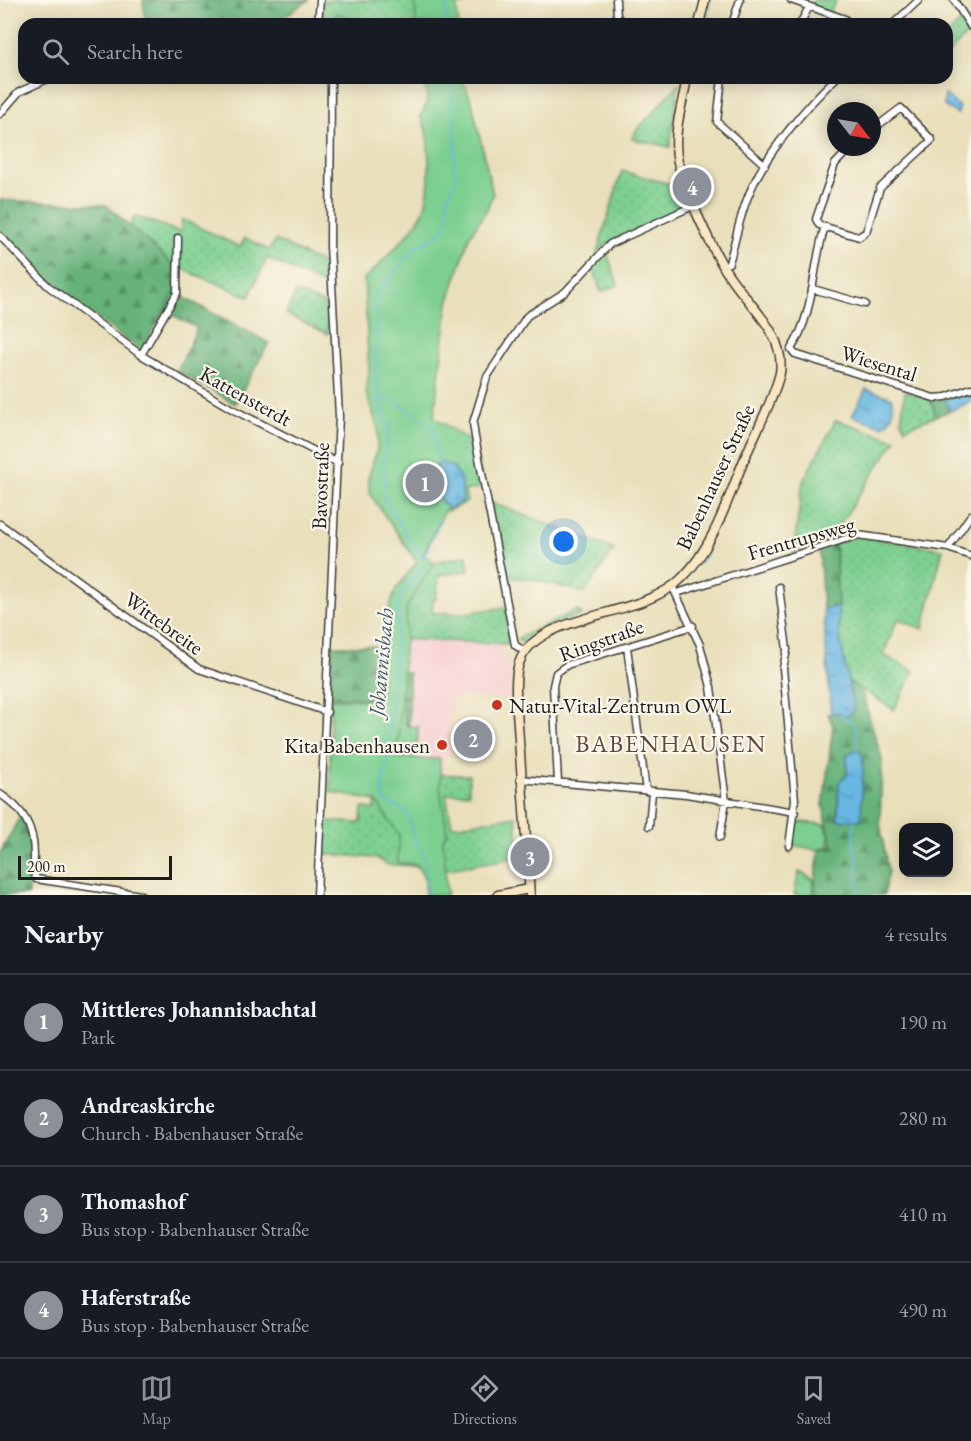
<!DOCTYPE html>
<html lang="en">
<head>
<meta charset="utf-8">
<style>
  :root { --surface:#171b24; --page:#20242c; --text:#f1f3f6; --muted:#9ea1a6; --line:#363941; --accent:#8c9099 }
  body { margin:0; font-family:"EB Garamond",serif; background:var(--page); color:var(--text) }
  .controls { position:absolute; right:18px; bottom:18px; display:grid; overflow:hidden; border-radius:12px; box-shadow:0 3px 15px #0003 }
  .controls button { width:54px; height:54px; display:grid; place-items:center; padding:0; border:0; border-bottom:2px solid var(--line); background:var(--surface); color:var(--text); font:30px sans-serif }
  .compass { position:absolute; left:827px; top:102px; width:54px; height:54px; border-radius:50%; background:var(--surface); box-shadow:0 3px 15px #0003; rotate:121deg }
  .scale { position:absolute; left:18px; bottom:15px; width:154px; box-sizing:border-box; padding-left:6px; border:3px solid #1c1c1c; border-top:0; font-size:16px; line-height:21px; white-space:nowrap; color:#1c1c1c; -webkit-text-stroke:4px #fbf7ec; paint-order:stroke }
  .you { position:absolute; left:564px; top:542px; width:21px; height:21px; margin:-15px; border:4px solid #fff; border-radius:50%; background:#1a73e8; box-shadow:0 0 0 9px #1a73e833 }
  .badge { display:grid; place-items:center; width:39px; height:39px; border-radius:50%; background:var(--accent); color:#fff; font-size:20px; font-weight:700 }
  .pin { position:absolute; translate:-50% -50%; border:3px solid #fff; box-shadow:0 2px 6px #0006 }
  .list { margin:0; padding:0; list-style:none }
  h2 { display:flex; justify-content:space-between; align-items:center; height:78px; margin:0; padding:0 24px; font-size:26px }
  h2 small { font-size:20px; font-weight:400; color:var(--muted) }
  .list li { display:grid; grid-template-columns:39px 1fr auto; gap:18px; align-items:center; box-sizing:border-box; height:96px; padding:0 24px; border-top:2px solid var(--line) }
  .list b { display:block; font-size:22px; white-space:nowrap }
  .list p { margin:0; font-size:20px; white-space:nowrap; color:var(--muted) }
  .list em { font-size:20px; font-style:normal; color:var(--muted) }
  .icon { flex:none; width:33px; height:33px; fill:none; stroke:currentColor; stroke-width:2; stroke-linecap:round; stroke-linejoin:round }
  .map { position:relative; flex:none; width:971px; height:895px; overflow:hidden }
  .search { position:absolute; background:var(--surface); box-shadow:0 3px 15px #0003; left:18px; right:18px; top:18px; height:66px; display:flex; align-items:center; gap:15px; box-sizing:border-box; padding:0 21px; border-radius:18px; color:var(--muted); font-size:22px }
  .sheet { height:462px; background:var(--surface) }
  nav { display:flex; justify-content:space-around; align-items:center; box-sizing:border-box; height:84px; border-top:2px solid var(--line); background:var(--surface); font-size:16px; color:var(--muted) }
  nav a { display:grid; justify-items:center; gap:3px }
  nav .on { color:var(--accent) }
  .map>svg:first-child { display:block }
  .built { fill:#f7cfd0 }
  .grass { fill:url(#grass-dots); stroke:#4c7656; stroke-width:1.5 }
  .forest { fill:url(#forest-firs); stroke:#41674b; stroke-width:1.5; fill-rule:evenodd }
  .park { fill:#7dcf90; stroke:#4c7656; stroke-width:1.5 }
  .water { fill:url(#water-ripples); stroke:#426a7f; stroke-width:1.5 }
  .lines { fill:none; stroke-linecap:round; stroke-linejoin:round }
  .stream { stroke:#68b7e2; stroke-width:1.5 }
  .minor-casing { stroke:#3b3934; stroke-width:9 }
  .secondary-casing { stroke:#3b3934; stroke-width:11 }
  .minor { stroke:#fff; stroke-width:6 }
  .secondary { stroke:#f9e7c3; stroke-width:8 }
  .poi-dot { fill:#c8321e; stroke:#fbf7ec; stroke-width:2 }
  .labels { text-anchor:middle; dominant-baseline:central; stroke-width:4.5; stroke-linejoin:round; paint-order:stroke }
  .street-label { font-size:21px; fill:#1c1c1c; stroke:#fbf7ec }
  .poi-label { font-size:21px; fill:#1c1c1c; stroke:#fbf7ec; text-anchor:start }
  .water-label { font-size:22px; font-style:italic; fill:#3a5a6b; stroke:#fbf7ec }
  .quarter-label { font-size:24px; letter-spacing:1.5px; fill:#62473c; stroke:#fbf7ec }
</style>
</head>
<body>
<div class="map">
<svg width="971" height="895" viewBox="0 0 971 895">
  <defs>
    <pattern id="grass-dots" width="8" height="8" patternUnits="userSpaceOnUse" patternTransform="scale(1.5)"><rect width="8" height="8" fill="#7dcf90"/><path d="M2 2h.1M6 6h.1" fill="none" stroke="#6bb17c" stroke-width="1.8" stroke-linecap="round"/></pattern>
    <pattern id="forest-firs" width="22" height="20" patternUnits="userSpaceOnUse" patternTransform="scale(1.5)"><rect width="22" height="20" fill="#66b27a"/><path d="M5 1l3.5 6h-7zM16 11l3.5 6h-7z" fill="#539063"/></pattern>
    <pattern id="water-ripples" width="26" height="14" patternUnits="userSpaceOnUse" patternTransform="scale(1.5)"><rect width="26" height="14" fill="#68b7e2"/><path d="M2 4q2-2 4 0t4 0M15 11q2-2 4 0t4 0" fill="none" stroke="#5594b6"/></pattern>
  </defs>
  <rect width="100%" height="100%" fill="#fbf7ec"/>
  <filter id="ink" filterUnits="userSpaceOnUse"><feTurbulence type="fractalNoise" baseFrequency=".0167" numOctaves="2"/><feDisplacementMap in="SourceGraphic" scale="12" xChannelSelector="R" yChannelSelector="G"/><feConvolveMatrix kernelMatrix="1 2 1 2 8 2 1 2 1" color-interpolation-filters="sRGB"/></filter>
  <filter id="wash" filterUnits="userSpaceOnUse"><feTurbulence type="fractalNoise" baseFrequency=".008" numOctaves="4" result="noise"/><feDisplacementMap in="SourceGraphic" scale="24" xChannelSelector="R" yChannelSelector="G"/><feGaussianBlur stdDeviation="1.35" result="paint"/><feColorMatrix in="noise" values="0 0 0 0 0 0 0 0 0 0 0 0 0 0 0 0 0 1.4 0 .05"/><feComposite in="paint" operator="in"/></filter>
  <g filter="url(#wash)">
    <rect width="100%" height="100%" fill="#e9dfba"/>
    <path class="built" d="M404 640 505 645 500 653 510 668V699L452 697 450 727H448L451 755H442L444 774H416L417 727 409 726V673L402 671Z"/>
    <path class="grass" d="M323 0H444L445 24H321Z
      M963 19 971 31 947 55V35Z
      M679 84 670 147 632 139 635 132Z
      M622 171 681 187 688 205 612 241 597 252Z
      M135 216 180 232 182 219 240 247 245 238 269 250 276 240 325 265 326 286 267 258 249 297 180 268 181 291 169 313 166 312 130 226Z
      M606 249 618 285 601 292 592 266Z
      M296 292 327 305 328 334 286 314Z
      M905 391 930 399 936 416 905 428 901 421Z
      M836 420 896 440 835 531V539L793 553 803 481Z
      M490 502 614 549 585 593 532 579 504 577Z
      M858 536 943 549 923 629 898 619 883 655 914 671 894 710 848 681 839 634 835 543Z
      M467 555 469 571 439 575 436 599H433L432 613H464L506 607 509 644 398 639 399 613 428 564Z
      M577 610 582 614 543 630 526 642H520L518 638Z
      M382 700 387 738 422 866 388 865 377 858 323 854 326 821 361 823 362 808 375 809Z
      M400 707 405 710V723L407 726 418 727 416 774 469 775V793L446 794 452 826 516 816 519 857 444 870 447 895 387 794Z
      M799 872 813 879V895H794Z"/>
    <path class="forest" d="M143 0H309L273 24H146Z
      M0 200 106 205 174 265 176 291 141 351 51 285 0 231Z
      M179 295 269 343 235 404 177 371 197 328 169 313Z
      M930 399H945L950 411 936 416Z
      M835 543 838 607 823 609 819 548Z
      M388 612H396L390 699 330 697 332 646H384Z
      M402 671 409 673V726L405 723 404 708 400 707Z
      M848 681 861 689 882 759 880 823 888 871 884 895H813L819 851 832 846 823 806 833 726 828 714 853 712ZM861 752V820L837 818 839 782 847 775V754Z
      M21 815 32 845 29 895H0V853Z"/>
    <path class="park" d="M415 0H471V2L457 6 458 24H416Z
      M813 0H836L830 13 811 6Z
      M337 13 364 24H334Z
      M417 78H462L472 103 493 194 486 211 470 235 448 303 434 417 475 445 483 487 465 491 467 502 448 511 445 510 423 555 434 562 407 606 397 758 440 759V787L447 833 443 839 447 895H425V879L416 864 398 863 399 835 376 801 330 792V699L379 700 388 612 396 589 417 562 370 494 368 479 377 449 378 429 366 392 369 371 364 279C375 270 383 260 393 250 423 220 430 208 429 165 428 146 429 132 420 116 430 103 430 89 417 78Z
      M797 822 825 824 829 834V846L817 850 793 845Z"/>
    <path class="water" d="M944 93 959 107 958 114 944 106Z
      M866 389 891 397C895 408 893 421 882 426L852 416Z
      M971 390V402L950 411 945 399Z
      M440 462 453 467 461 480 463 501 450 509C436 502 426 473 440 462Z
      M838 607 839 634 854 712 848 716 839 713 831 714 823 609Z
      M856 750 861 752 863 760 861 820H838L839 782 847 775V754Z"/>
    <g class="lines">
      <path class="stream" d="M446 0 447 24
        M706 19 711 0
        M380 398 389 431 383 464 385 485
        M389 399 380 397C380 390 376 385 376 379 375 374 376 343 377 341L376 294 416 247 437 236 443 229 447 218 448 196 456 180V171L453 167C459 154 451 97 452 78
        M395 401 432 426 439 464
        M384 490 385 501 423 559
        M423 559 441 520
        M700 564 707 553
        M425 565 408 585 399 602 387 762 382 791 384 801 404 810 410 821 413 835 424 857 427 895
        M843 713V717L854 723 858 742 856 750
        M854 821 853 847 857 856 858 895"/>
    </g>
  </g>
  <g filter="url(#ink)">
    <g class="lines">
      <g class="minor-casing">
        <path id="minor" d="M616 0 617 17 625 24
          M791 0 845 19
          M954 0 971 27
          M318 24 320 0
          M732 24 740 0
          M800 24 809 7
          M893 24 919 0
          M722 78 717 122 765 165
          M0 114 19 92 50 78
          M851 147 835 164 816 219 819 225 859 237 866 232 880 188 932 140 901 108 872 130
          M0 236 48 286 141 355 232 409 338 463
          M729 263C736 239 740 214 750 192 764 156 808 104 836 78
          M813 289 865 304
          M791 349 795 354 934 398 946 397 971 388
          M791 349C815 313 812 267 825 226
          M141 355 177 293 178 238
          M0 524 199 669 327 712
          M948 548 971 515
          M779 587 787 650 783 668 795 800 789 846
          M674 590 700 645 711 687 726 801 720 837
          M677 593 858 535 948 548 971 556
          M627 647 646 791
          M525 652 515 645 475 437 473 423 487 377 527 316 565 292 610 244 695 205
          M520 779 686 794 795 812
          M558 782 553 686 556 673 567 665 693 626
          M0 794C23 809 34 826 34 855 34 863 33 871 36 879L141 895
          M649 826 652 792
          M317 895 339 416 330 246 331 78"/>
      </g>
      <g class="secondary-casing">
        <path id="secondary" d="M699 24 705 0
          M498 895 529 889
          M530 895 516 697C516 682 515 667 524 653 551 612 644 617 682 578 715 546 729 494 747 453 758 427 773 401 780 373 786 333 748 305 728 274 713 251 680 182 677 156 673 131 683 102 687 78"/>
      </g>
      <use href="#minor" class="minor"/>
      <use href="#secondary" class="secondary"/>
    </g>
  </g>
  <g class="poi-dot">
    <circle cx="497" cy="705" r="6"/>
    <circle cx="442" cy="745" r="6"/>
  </g>
  <g class="labels">
    <g class="street-label">
      <text transform="translate(879 363) rotate(17)">Wiesental</text>
      <text transform="translate(246 396) rotate(29)">Kattensterdt</text>
      <text transform="translate(715 477) rotate(-65)">Babenhauser Straße</text>
      <text transform="translate(320 486) rotate(-88)">Bavostraße</text>
      <text transform="translate(801 538) rotate(-16)">Frentrupsweg</text>
      <text transform="translate(164 623) rotate(36)">Wittebreite</text>
      <text transform="translate(601 640) rotate(-20)">Ringstraße</text>
    </g>
    <g class="poi-label">
      <text x="509" y="705">Natur-Vital-Zentrum OWL</text>
      <text x="430" y="745" text-anchor="end">Kita Babenhausen</text>
    </g>
    <g class="water-label">
      <text transform="translate(381 662) rotate(-85)">Johannisbach</text>
    </g>
    <g class="quarter-label">
      <text x="671" y="743">BABENHAUSEN</text>
    </g>
  </g>
</svg>
<div class="controls">
<button><svg class="icon" aria-label="layers" viewBox="0 0 24 24"><path d="M12 4l9 5-9 5-9-5zM3 14l9 5 9-5"/></svg></button>
</div>
<svg class="compass" viewBox="-18 -18 36 36"><path d="M0-13l5 13h-10z" fill="#e53935"/><path d="M0 13l5-13h-10z" fill="#9ea1a6"/></svg>
<div class="scale">200 m</div>
<div class="you"></div>
<div class="pin badge" style="left:425px;top:483px">1</div>
<div class="pin badge" style="left:473px;top:739px">2</div>
<div class="pin badge" style="left:530px;top:857px">3</div>
<div class="pin badge" style="left:692px;top:187px">4</div>
<div class="search"><svg class="icon" aria-label="search" viewBox="0 0 24 24"><circle cx="10" cy="10" r="6"/><path d="M15 15l6 6"/></svg>Search here</div>
</div>
<section class="sheet">
<h2>Nearby<small>4 results</small></h2>
<ul class="list">
<li><span class="badge">1</span><div><b>Mittleres Johannisbachtal</b><p>Park</p></div><em>190 m</em></li>
<li><span class="badge">2</span><div><b>Andreaskirche</b><p>Church · Babenhauser Straße</p></div><em>280 m</em></li>
<li><span class="badge">3</span><div><b>Thomashof</b><p>Bus stop · Babenhauser Straße</p></div><em>410 m</em></li>
<li><span class="badge">4</span><div><b>Haferstraße</b><p>Bus stop · Babenhauser Straße</p></div><em>490 m</em></li>
</ul>
</section>
<nav>
<a class="on"><svg class="icon" aria-label="map" viewBox="0 0 24 24"><path d="M3 6l6-2 6 2 6-2v14l-6 2-6-2-6 2zM9 4v14M15 6v14"/></svg>Map</a>
<a><svg class="icon" aria-label="directions" viewBox="0 0 24 24"><path d="M12 3l9 9-9 9-9-9zM9 14v-3h6M13 9l2 2-2 2"/></svg>Directions</a>
<a><svg class="icon" aria-label="saved" viewBox="0 0 24 24"><path d="M7 4h10v16l-5-4-5 4z"/></svg>Saved</a>
</nav>
</body>
</html>
